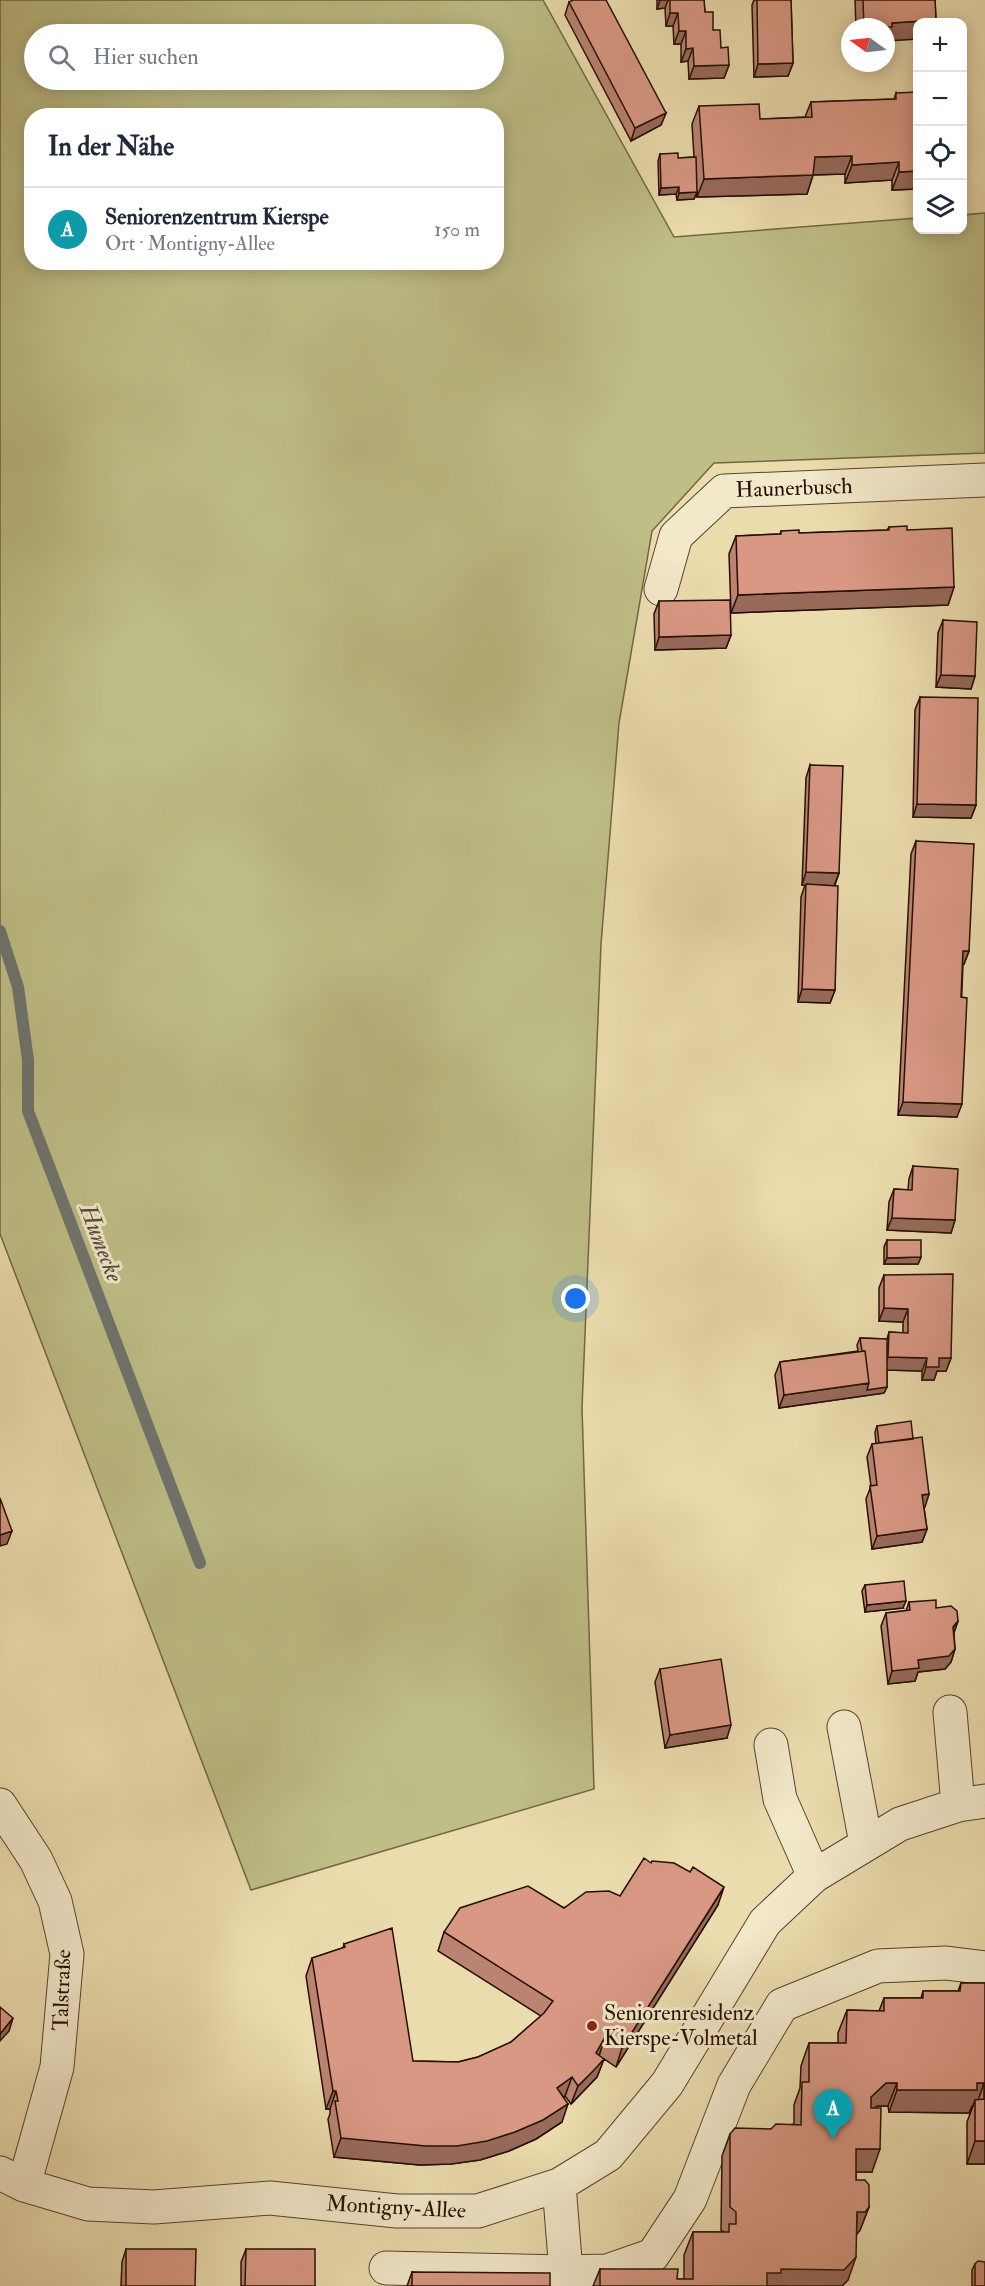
<!DOCTYPE html>
<html lang="de">
<head>
<meta charset="utf-8">
<style>
  :root { --surface:#fff; --page:#f2f2f3; --text:#1f2937; --muted:#747a83; --line:#e0e1e3; --accent:#8f2418 }
  body { margin:0; font-family:"IM FELL Double Pica",serif; background:var(--page); color:var(--text) }
  .controls { position:absolute; right:18px; top:18px; display:grid; overflow:hidden; border-radius:12px; box-shadow:0 3px 15px #0003 }
  .controls button { width:54px; height:54px; display:grid; place-items:center; padding:0; border:0; border-bottom:2px solid var(--line); background:var(--surface); color:var(--text); font:30px sans-serif }
  .compass { position:absolute; left:841px; top:18px; width:54px; height:54px; border-radius:50%; background:var(--surface); box-shadow:0 3px 15px #0003; rotate:285deg }
  .you { position:absolute; left:576px; top:1299px; width:21px; height:21px; margin:-15px; border:4px solid #fff; border-radius:50%; background:#1a73e8; box-shadow:0 0 0 9px #1a73e833 }
  .badge { display:grid; place-items:center; width:39px; height:39px; border-radius:50%; background:var(--accent); color:#fff; font-size:20px; font-weight:700 }
  .pin { position:absolute; translate:-50% -50px; filter:drop-shadow(0 2px 3px #0008) }
  .pin::after { content:''; position:absolute; top:32px; width:21px; height:18px; background:inherit; clip-path:polygon(0 0,100% 0,50% 100%) }
  .list { margin:0; padding:0; list-style:none }
  h2 { display:flex; justify-content:space-between; align-items:center; height:78px; margin:0; padding:0 24px; font-size:26px }
  h2 small { font-size:20px; font-weight:400; color:var(--muted) }
  .list li { display:grid; grid-template-columns:39px 1fr auto; gap:18px; align-items:center; box-sizing:border-box; height:84px; padding:0 24px; border-top:2px solid var(--line) }
  .list b { display:block; font-size:22px; white-space:nowrap }
  .list p { margin:0; font-size:20px; white-space:nowrap; color:var(--muted) }
  .list em { font-size:20px; font-style:normal; color:var(--muted) }
  .icon { flex:none; width:33px; height:33px; fill:none; stroke:currentColor; stroke-width:2; stroke-linecap:round; stroke-linejoin:round }
  .map { position:relative; flex:none; width:985px; height:2286px; overflow:hidden }
  .search { position:absolute; background:var(--surface); box-shadow:0 3px 15px #0003; left:24px; top:24px; width:480px; height:66px; display:flex; align-items:center; gap:15px; box-sizing:border-box; padding:0 21px; border-radius:33px; color:var(--muted); font-size:22px }
  .panel { position:absolute; background:var(--surface); box-shadow:0 3px 15px #0003; left:24px; top:108px; width:480px; height:162px; border-radius:24px }
  .map>svg:first-child { display:block }
  .green { fill:#bebe86; stroke:#726644; stroke-width:1.5; fill-rule:evenodd }
  .lines { fill:none; stroke-linecap:round; stroke-linejoin:round }
  .stream { stroke:#6e746f; stroke-width:12 }
  .minor-casing { stroke:#57422d; stroke-width:35 }
  .minor { stroke:#f2e8ca; stroke-width:33 }
  .wall { fill:#ba8372; stroke:#260f02; stroke-width:1.5 }
  .shaded-wall { fill:#976a5c; stroke:#260f02; stroke-width:1.5 }
  .building { fill:#d89884; stroke:#260f02; stroke-width:1.5 }
  .poi-dot { fill:#8f2418; stroke:#f2e8ca; stroke-width:2 }
  .labels { text-anchor:middle; dominant-baseline:central; stroke-width:6; stroke-linejoin:round; paint-order:stroke }
  .street-label { font-size:22px; fill:#260f02; stroke:#f2e8ca }
  .poi-label { font-size:22px; fill:#260f02; stroke:#f2e8ca; text-anchor:start }
  .water-label { font-size:24px; font-style:italic; fill:#504a41; stroke:#f2e8ca }
</style>
</head>
<body>
<div class="map">
<svg width="985" height="2286" viewBox="0 0 985 2286">
  <rect width="100%" height="100%" fill="#ebdcae"/>
  <filter id="stains"><feTurbulence type="fractalNoise" baseFrequency=".00333" numOctaves="4"/><feColorMatrix values="0 0 0 0 .2 0 0 0 0 .09 0 0 0 0 .02 0 0 0 .5 -.17"/></filter>
  <radialGradient id="worn" r=".72"><stop offset=".6" stop-color="#630" stop-opacity="0"/><stop offset="1" stop-color="#630" stop-opacity=".3"/></radialGradient>
  <path class="green" d="M0 0H543L674 237 917 218 918 230H962L963 215 985 213V453L714 463 652 531 619 723 601 944 582 1408 594 1789 251 1890 0 1234ZM494 34V80H34V34ZM32 116H496V262H32Z"/>
  <g class="lines">
    <path class="stream" d="M0 931 18 987 28 1060V1111L200 1563"/>
    <g class="minor-casing">
      <path id="minor" d="M661 589 676 536 724 491 985 480
        M950 1712 958 1805
        M844 1727 866 1843
        M771 1745 780 1799 814 1876
        M0 1805 36 1860 55 1901 67 1954 57 2067 24 2185
        M0 2173 24 2185 88 2204 154 2207 270 2198 397 2211H478L559 2185 608 2155 667 2084 765 1922 814 1876 900 1824 958 1805 985 1801
        M386 2268 566 2272 559 2185
        M565 2286 566 2272 607 2271 653 2255 690 2199 734 2085 782 2005 878 1966 946 1963 985 1968"/>
    </g>
    <use href="#minor" class="minor"/>
  </g>
  <path class="wall" d="M657 0H704L705 12 729 65 724 78 689 79 688 61 681 62V44H674L673 26H666L665 8 657 9Z
    M754 0H791L793 63 788 76 754 77 752 5Z
    M855 0H935L936 20 935 22H918L887 41 886 44V27H856Z
    M569 2 666 113 661 125 631 141 565 15Z
    M896 93 918 189 892 190V180L845 183V174L813 175 807 194 697 197V193L694 199 677 200 676 194 659 195 658 161 660 154 678 158 694 157 692 124 699 106 760 119 805 117 811 102 894 99Z
    M889 527 907 530 954 587 948 605 731 613 729 554 736 536 780 534 781 531 799 533 887 530Z
    M659 601 731 635 726 648 655 650 654 614Z
    M943 620 975 676 971 689 936 687 938 633Z
    M920 697 976 805 971 818 913 817 915 710Z
    M810 765 839 873 835 885V990L830 1003 798 1002 801 897 805 885H802L806 778Z
    M916 841 969 951 964 964H963L957 1117 898 1115 911 854Z
    M913 1166 955 1220 951 1233 887 1230 889 1202 894 1189 908 1190 909 1179Z
    M887 1240 921 1257 918 1264H884V1247Z
    M884 1275 951 1358 946 1371H937L934 1380H922V1371L887 1370V1387L884 1393 779 1408 775 1375 780 1362 858 1351 857 1345 860 1338 887 1339 889 1332 903 1333V1322L879 1321V1288Z
    M877 1426 913 1439 929 1494 924 1507 927 1529 922 1542 872 1549 866 1499 871 1486 867 1457 872 1444H876L875 1432Z
    M865 1585 903 1608 865 1612 862 1591Z
    M909 1602 936 1608 958 1621 954 1633 955 1649 951 1662 945 1669 918 1672 915 1681 888 1684 881 1626 886 1613 906 1611Z
    M660 1669 727 1738 665 1748 655 1682Z
    M620 1896 718 1905 616 2067 604 2059 597 2077 571 2104 565 2096 564 2097 562 2122 536 2139 509 2151 480 2160 451 2164 420 2165 334 2157 328 2119 330 2114V2109H326L306 1976 312 1958 343 1948 344 1944 413 2061 458 2062 478 2057 511 2042 541 2016 438 1951 444 1932Z
    M961 1983H985V2164H967V2122L973 2106H972L969 2113 889 2112 888 2106H877L875 2108 872 2172H856V2180L869 2207 860 2230 856 2235 848 2280 842 2286H593L600 2269 677 2279H684V2255L693 2232H724L721 2230 722 2156 730 2134 771 2129 794 2124V2105L800 2088 801 2066 809 2043H838V2033L847 2010 879 2011 884 1998H921L923 1991H958Z
    M126 2249 195 2286H121L122 2262Z
    M246 2249 315 2286H241V2262Z
    M975 2264 985 2286H972V2270Z
    M412 2272 550 2286H407Z"/>
  <path class="shaded-wall" d="M660 0H668L665 8 657 9Z
    M670 13H678L673 26H666Z
    M936 20 935 22H918V39L887 41 886 44V27L892 23Z
    M679 31H686L681 44H674Z
    M693 48 688 61 681 62 686 49Z
    M793 63 788 76 754 77 758 64Z
    M729 65 724 78 689 79 694 66Z
    M666 113 661 125 631 141 635 128Z
    M852 156 845 174 808 175 815 157Z
    M899 162 892 180 845 183 852 165Z
    M918 171V189L892 190 899 172Z
    M813 175 807 194 697 197 704 179Z
    M679 187 676 194 659 195 661 188Z
    M697 192 694 199 677 200 679 193Z
    M954 587 948 605 731 613 738 595Z
    M731 635 726 648 655 650 659 637Z
    M941 675 975 676 971 689 936 687Z
    M917 804 976 805 971 818 913 817Z
    M806 872 839 873 834 886 802 885Z
    M963 951H969L964 964H959Z
    M802 989 835 990 830 1003 798 1002Z
    M903 1102 962 1104 957 1117 898 1115Z
    M892 1218 955 1220 951 1233 887 1230Z
    M921 1257 918 1264H884L887 1258Z
    M884 1308 908 1309 903 1322 879 1321Z
    M888 1357 927 1358 922 1371 884 1370Z
    M939 1358H951L946 1371H937L934 1380H922L926 1367Z
    M869 1383 887 1387 884 1393 779 1408 784 1395Z
    M929 1494 925 1507 918 1508 922 1495Z
    M927 1529 922 1542 872 1549 877 1536Z
    M12 1531 7 1544 0 1546V1535Z
    M906 1601 903 1608 865 1612 867 1605Z
    M958 1621 953 1634V1627Z
    M955 1649 951 1662 945 1669 918 1672 915 1681 888 1684 892 1671 918 1660Z
    M731 1725 727 1738 665 1748 670 1735Z
    M724 1887 718 1905 616 2067 622 2048Z
    M13 2018 9 2031 0 2041V2034Z
    M605 2037 599 2056 596 2053Z
    M604 2059 597 2077 571 2104 578 2086Z
    M572 2077 565 2096 551 2106 557 2088Z
    M886 2083H897L888 2106H877L863 2120 871 2097Z
    M977 2083H984L976 2106 975 2100 973 2106H972L969 2113 889 2112 897 2090Z
    M333 2091H336L330 2109H326Z
    M568 2104 562 2122 536 2139 509 2151 480 2160 451 2164 420 2165 334 2157 341 2138Z
    M975 2141H985V2164H967Z
    M856 2149H880L872 2172H848Z
    M869 2207 860 2230 856 2235 857 2212Z
    M856 2257 848 2280 842 2286H762L767 2273 781 2269Z"/>
  <path class="building" d="M573 0H606L666 113 635 128 569 2Z
    M670 0H704L705 12H713V30H720L721 48 728 47 729 65 694 66 693 48 686 49V31H679L678 13H670Z
    M757 0H791L793 63 758 64Z
    M863 0H935L936 20 892 23V27H864Z
    M918 92V171L899 172V162L852 165V156L815 157 813 175 704 179 699 106 759 104 760 119 812 117 811 102 896 99V93Z
    M678 153V158L696 157 697 192 679 193V187L661 188 660 154Z
    M907 526V530L952 528 954 587 738 595 736 536 781 534V531L799 530V533L889 530V527Z
    M730 600 731 635 659 637V601Z
    M943 620 977 622 975 676 941 675Z
    M920 697 978 698 976 805 917 804Z
    M810 765 843 766 839 873 806 872Z
    M916 841 974 844 969 951H963L961 997 967 998 962 1104 903 1102Z
    M806 884 838 886 835 990 802 989Z
    M913 1166 958 1169 955 1220 892 1218 894 1189 912 1190Z
    M887 1240H921V1257L887 1258Z
    M953 1274 951 1358H939V1367H926L927 1358 888 1357 889 1332 908 1333V1309L884 1308V1275Z
    M860 1338 887 1339V1387L867 1390 869 1383 865 1351H862Z
    M865 1351 869 1383 784 1395 780 1362Z
    M911 1421 913 1439 879 1443 877 1426Z
    M922 1437 929 1494 922 1495 927 1529 877 1536 870 1486 877 1485 872 1444Z
    M0 1498 12 1531 0 1535Z
    M904 1581 906 1601 867 1605 865 1585Z
    M936 1600V1608L951 1606 957 1611 958 1621 953 1627 955 1649 949 1656 918 1660 919 1668 892 1671 886 1613 910 1610 909 1602Z
    M721 1659 731 1725 670 1735 660 1669Z
    M644 1858 651 1863 652 1861 674 1863 690 1872 693 1867 724 1887 622 2048 605 2037 596 2053 604 2059 594 2070 578 2086 572 2077 557 2088 568 2104 543 2120 515 2132 487 2141 457 2146H426L341 2138 335 2101H338L336 2091H333L312 1958 345 1947 344 1944 392 1928 413 2061 458 2062 478 2057 511 2042 544 2013 553 2001 444 1932 460 1908 528 1886 564 1908 586 1892 609 1891 620 1896Z
    M961 1983H985V2141H975V2100L984 2099V2083H977V2090H897V2083H886L871 2097V2108H881L880 2149H856V2180H865L869 2185V2207L865 2212H857L856 2257 844 2270 781 2269V2273H767V2286H787H600V2269H678L677 2279H693V2232H729V2224H736V2212L730 2207V2134L735 2128 771 2129 776 2124 801 2125 802 2082H809V2043H846L847 2010 884 2011V1998H923V1991H960Z
    M0 2007 13 2018 0 2034Z
    M126 2249H196L195 2286H126Z
    M246 2249H315V2286H245Z
    M978 2261 985 2262V2286H975V2264Z
    M412 2272 550 2273V2286H412Z"/>
  <circle class="poi-dot" cx="592" cy="2026" r="6"/>
  <g class="labels">
    <g class="street-label">
      <text transform="translate(794 488) rotate(-2)">Haunerbusch</text>
      <text transform="translate(62 1990) rotate(-88)">Talstraße</text>
      <text transform="translate(396 2207) rotate(3)">Montigny-Allee</text>
    </g>
    <g class="poi-label">
      <text x="604" y="2013">Seniorenresidenz<tspan x="604" dy="25">Kierspe-Volmetal</tspan></text>
    </g>
    <g class="water-label">
      <text transform="translate(101 1243) rotate(69)">Humecke</text>
    </g>
  </g>
  <rect width="100%" height="100%" filter="url(#stains)"/>
  <rect width="100%" height="100%" fill="url(#worn)"/>
</svg>
<div class="controls">
<button>+</button>
<button>−</button>
<button><svg class="icon" aria-label="locate" viewBox="0 0 24 24"><circle cx="12" cy="12" r="6"/><path d="M12 2v4M12 18v4M2 12h4M18 12h4"/></svg></button>
<button><svg class="icon" aria-label="layers" viewBox="0 0 24 24"><path d="M12 4l9 5-9 5-9-5zM3 14l9 5 9-5"/></svg></button>
</div>
<svg class="compass" viewBox="-18 -18 36 36"><path d="M0-13l5 13h-10z" fill="#e53935"/><path d="M0 13l5-13h-10z" fill="#747a83"/></svg>
<div class="you"></div>
<div class="pin badge" style="left:833px;top:2139px;background:#0f9aa8">A</div>
<div class="search"><svg class="icon" aria-label="search" viewBox="0 0 24 24"><circle cx="10" cy="10" r="6"/><path d="M15 15l6 6"/></svg>Hier suchen</div>
<section class="panel">
<h2>In der Nähe<small></small></h2>
<ul class="list">
<li><span class="badge" style="background:#0f9aa8">A</span><div><b>Seniorenzentrum Kierspe</b><p>Ort · Montigny-Allee</p></div><em>150 m</em></li>
</ul>
</section>
</div>
</body>
</html>
